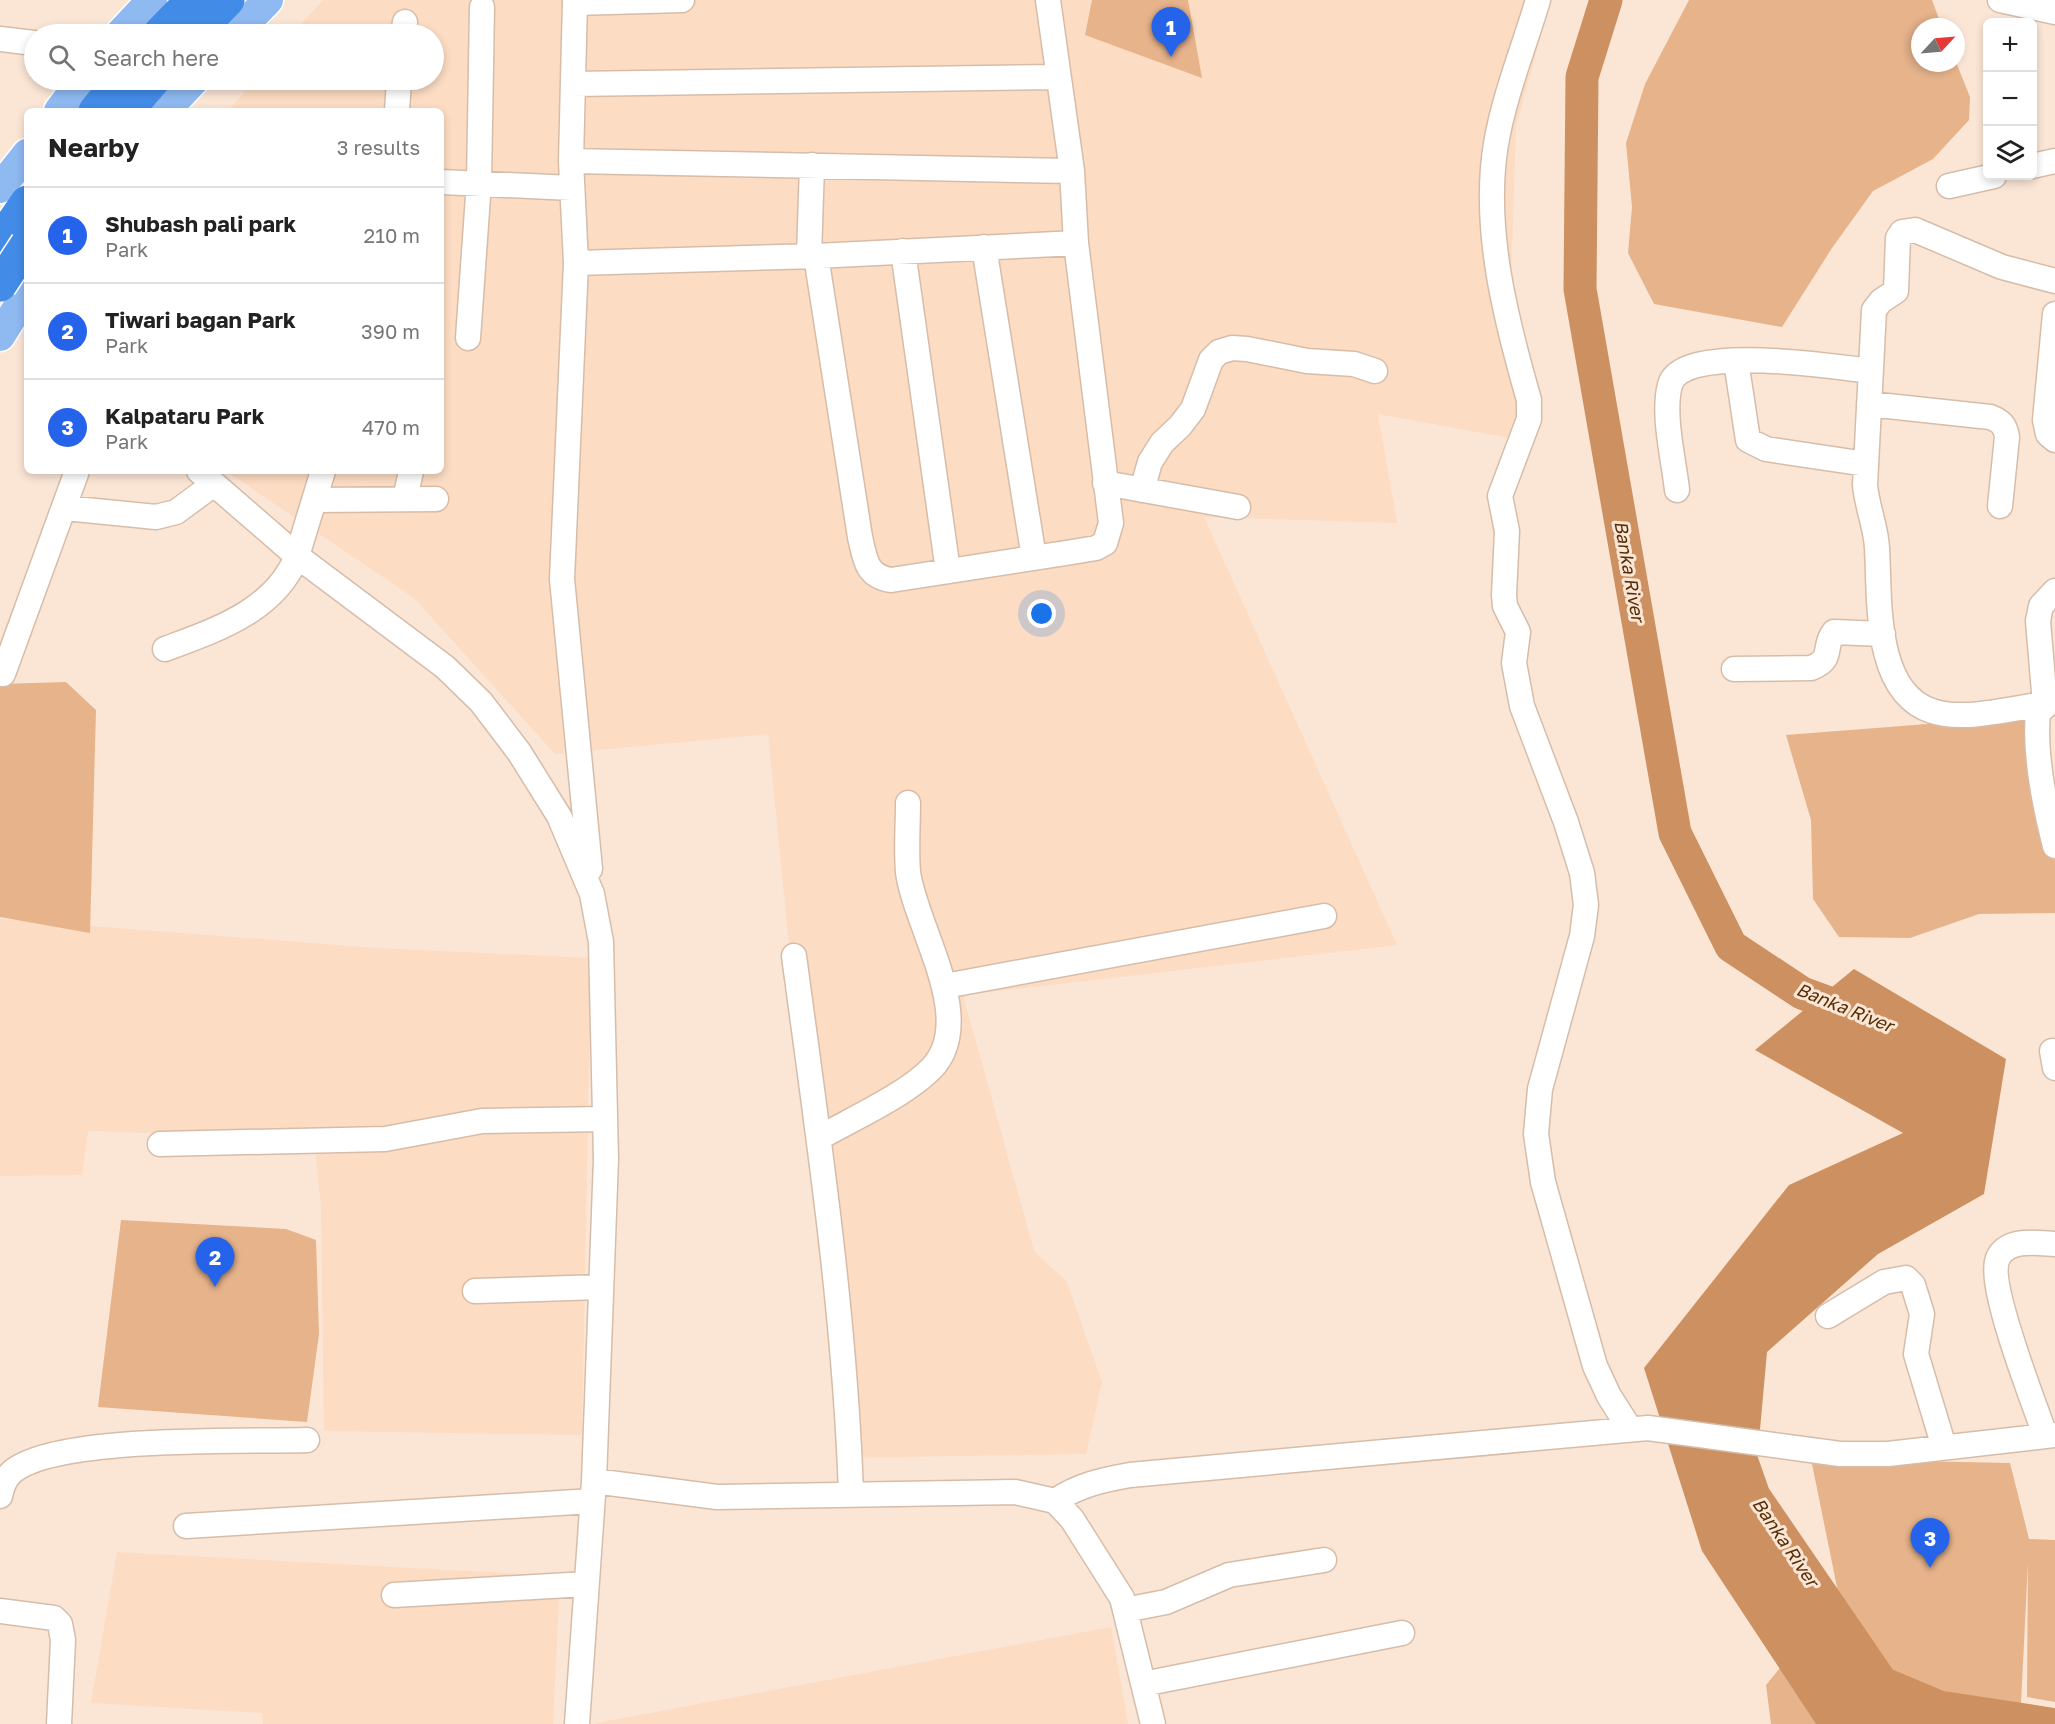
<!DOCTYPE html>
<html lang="en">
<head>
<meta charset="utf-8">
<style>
  :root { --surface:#fff; --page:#f6f6f6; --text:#222; --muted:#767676; --line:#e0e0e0; --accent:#2563eb }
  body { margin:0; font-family:"Golos Text",sans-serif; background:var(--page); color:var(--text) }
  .controls { position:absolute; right:18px; top:18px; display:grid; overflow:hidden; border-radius:9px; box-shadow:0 3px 9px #0003 }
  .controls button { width:54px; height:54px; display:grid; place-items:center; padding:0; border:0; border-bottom:2px solid var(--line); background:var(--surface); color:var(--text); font:30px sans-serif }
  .compass { position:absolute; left:1911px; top:18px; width:54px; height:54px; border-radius:50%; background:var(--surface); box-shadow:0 3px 9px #0003; rotate:64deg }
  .you { position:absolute; left:1042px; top:614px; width:21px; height:21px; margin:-15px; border:4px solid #fff; border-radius:50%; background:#1a73e8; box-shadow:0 0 0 9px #1a73e833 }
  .badge { display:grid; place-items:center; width:39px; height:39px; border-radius:50%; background:var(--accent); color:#fff; font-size:20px; font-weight:700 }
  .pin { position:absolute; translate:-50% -50px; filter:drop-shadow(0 2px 3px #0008) }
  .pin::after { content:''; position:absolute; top:32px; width:21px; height:18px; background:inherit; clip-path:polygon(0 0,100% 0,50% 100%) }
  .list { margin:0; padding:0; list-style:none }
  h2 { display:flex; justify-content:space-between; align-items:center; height:78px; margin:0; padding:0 24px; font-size:26px }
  h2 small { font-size:20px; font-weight:400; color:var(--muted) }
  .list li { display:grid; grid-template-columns:39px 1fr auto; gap:18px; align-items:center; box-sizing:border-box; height:96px; padding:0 24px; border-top:2px solid var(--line) }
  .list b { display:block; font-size:22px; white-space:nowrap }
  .list p { margin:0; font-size:20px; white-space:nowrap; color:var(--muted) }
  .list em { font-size:20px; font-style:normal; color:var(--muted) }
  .icon { flex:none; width:33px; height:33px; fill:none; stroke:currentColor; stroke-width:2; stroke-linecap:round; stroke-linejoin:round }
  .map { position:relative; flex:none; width:2055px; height:1724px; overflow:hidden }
  .search { position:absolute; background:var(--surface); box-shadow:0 3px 9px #0003; left:24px; top:24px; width:420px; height:66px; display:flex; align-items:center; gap:15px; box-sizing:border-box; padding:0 21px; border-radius:33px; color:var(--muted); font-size:22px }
  .panel { position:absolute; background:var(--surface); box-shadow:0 3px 9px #0003; left:24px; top:108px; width:420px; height:366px; border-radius:9px }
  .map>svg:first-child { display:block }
  .built { fill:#fcdcc3 }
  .green { fill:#e6b38b }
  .water { fill:#cd9060 }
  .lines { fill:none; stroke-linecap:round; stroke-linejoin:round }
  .river { stroke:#cd9060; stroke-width:33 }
  .minor-casing { stroke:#d6bdaa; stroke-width:27 }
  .major-casing { stroke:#fff; stroke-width:33 }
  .highway-casing { stroke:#fff; stroke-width:36 }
  .minor { stroke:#fff; stroke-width:24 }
  .major { stroke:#8eb9f1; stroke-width:30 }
  .highway { stroke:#428be7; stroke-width:33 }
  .highway-bridge-casing { stroke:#fff; stroke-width:36; stroke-linecap:butt }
  .highway-bridge { stroke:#428be7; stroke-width:33 }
  .labels { text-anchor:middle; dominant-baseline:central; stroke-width:6; stroke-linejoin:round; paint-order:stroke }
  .water-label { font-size:18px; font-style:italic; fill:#562e06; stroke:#fbe6d6 }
</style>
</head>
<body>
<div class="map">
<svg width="2055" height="1724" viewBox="0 0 2055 1724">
  <rect width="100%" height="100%" fill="#fbe6d6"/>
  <path class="built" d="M323 0H1551L1516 126 1509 347 1537 443 1378 414 1397 523 1204 517 1397 945 963 995 1034 1251 1067 1282 1102 1382 1086 1454 840 1458 768 734 555 754 414 598 226 471H441V111H228L254 80H434V34H292Z
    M0 919 377 948 591 958 582 1435 324 1431 321 1206 314 1138 88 1131 82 1175 0 1176Z
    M117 1552 560 1576 553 1724H263L262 1713 91 1703Z
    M1111 1627 1128 1724H597V1723Z"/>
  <path class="green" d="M1092 0H1188L1202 78 1085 35Z
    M1689 0H1932L1942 27H1920V63L1956 62 1970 97 1969 120 1933 159 1873 191 1832 248 1782 327 1654 304 1628 253 1632 207 1626 143 1645 84Z
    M66 682 96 710 90 933 0 917V684Z
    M2030 716 2055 831V913L1979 914 1910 938 1839 937 1813 899 1811 820 1786 735Z
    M121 1220 286 1229 316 1240 319 1334 307 1422 98 1407Z
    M1811 1459 2010 1463 2029 1539 2055 1540V1702L2027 1697 2028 1562 2020 1724H1771L1766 1685 1839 1597Z"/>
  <path class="water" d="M1854 969 2006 1059 1984 1194 1878 1254 1767 1352 1754 1496 1882 1683 2033 1724H1816L1702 1551 1644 1368 1789 1185 1903 1133 1755 1050Z"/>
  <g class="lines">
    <path class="river" d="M1606 0 1582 77 1580 289 1675 833 1731 946 1802 993 1859 1014
      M1741 1459 1754 1496 1882 1683 1939 1707 2050 1724"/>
    <g class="minor-casing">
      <path id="minor" d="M575 0 571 161 576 263 562 579 590 869
        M1538 0C1524 47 1504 96 1496 144 1482 228 1506 320 1529 400V419L1500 496 1507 531 1504 595 1505 606 1518 632 1514 663 1522 706 1566 822 1582 873 1586 905 1582 936 1540 1089 1536 1134 1543 1182 1595 1366 1609 1396 1630 1429
        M2000 0 2055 12
        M575 3 682 0
        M403 34 405 22
        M0 39 34 43
        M573 84 1057 77
        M397 111 399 80
        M571 161 1072 171
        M2032 166 2055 161
        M441 182 572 188
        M1949 186 1994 176
        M984 247 1034 558
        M903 251 948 571
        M809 256 812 165
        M816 256 860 537C865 559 866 576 891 580L1066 553 1096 548 1105 543 1111 523 1076 243 1072 171 1048 0
        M576 263 816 256 1076 243
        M2055 281 2002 267 1915 230 1902 232 1898 238 1896 291 1881 301 1874 310 1865 485C1867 507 1876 527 1877 548 1880 597 1873 692 1932 711 1963 722 2012 708 2045 704L2038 621 2041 606 2055 591
        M2055 314 2045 420 2048 434 2055 440
        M468 338 479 182 482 7
        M1736 361 1748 440 1766 449 1866 464
        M1869 404 1990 417C2001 421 2005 425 2007 437L2000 506
        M199 471 297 556 445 667 481 702 519 752 559 816 592 894 601 942 606 1159 594 1481 577 1724
        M1105 483 1238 507
        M1142 490 1150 462 1162 443 1180 426 1193 409 1211 360 1219 352 1232 348 1247 349 1307 361 1354 364 1375 371
        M1677 490C1674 461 1662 414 1670 385 1681 342 1836 367 1871 371
        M405 499 411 471
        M315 500 436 499
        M65 508 156 517 176 512 214 484
        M165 649C216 630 275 611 297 556L323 471
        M1734 669 1811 668C1835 659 1822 647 1834 632L1883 634
        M3 674 77 471
        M2055 697 2038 713C2034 753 2045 807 2055 846
        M794 956C818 1135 845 1314 851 1494
        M945 986 1324 916
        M2052 1051 2055 1068
        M819 1138C852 1119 906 1095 932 1068 978 1019 915 927 908 872 906 849 908 825 908 803
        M160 1144 385 1139 482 1121 605 1119
        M475 1291 601 1287
        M1828 1316 1884 1282 1906 1278 1913 1285 1922 1314 1916 1354 1944 1447
        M2045 1435C2035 1405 1984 1279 1999 1256 2010 1238 2037 1243 2055 1244
        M594 1481 717 1497 1015 1492 1055 1501 1072 1519 1122 1598 1153 1724
        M0 1496C2 1487 5 1478 12 1472 55 1435 245 1442 307 1440
        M1055 1501C1079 1485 1102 1480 1130 1475L1648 1428 1840 1454H1888L2055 1435
        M186 1526 592 1501
        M394 1595 586 1584
        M1125 1610 1166 1602 1229 1575 1324 1560
        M0 1611 54 1618 60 1624 63 1640 59 1724
        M1143 1684 1402 1633"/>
    </g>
    <g class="major-casing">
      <path id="major" d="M120 34 152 0
        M235 34 268 0
        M59 111 82 80
        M165 111 194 80
        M0 188 27 154
        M0 336 27 293"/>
    </g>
    <g class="highway-casing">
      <path id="highway" d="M159 34 192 0
        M195 34 228 0
        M95 111 120 80
        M127 111 154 80
        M0 241 27 202"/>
    </g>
    <use href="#minor" class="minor"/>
    <use href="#major" class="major"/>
    <use href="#highway" class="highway"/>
    <g class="highway-bridge-casing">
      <path id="highway-bridge" d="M0 285 27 244"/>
    </g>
    <use href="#highway-bridge" class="highway-bridge"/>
  </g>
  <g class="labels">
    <g class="water-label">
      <text transform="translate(1630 571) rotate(80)">Banka River</text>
      <text transform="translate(1845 1007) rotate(22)">Banka River</text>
      <text transform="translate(1786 1542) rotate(56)">Banka River</text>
    </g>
  </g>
</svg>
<div class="controls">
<button>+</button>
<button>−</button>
<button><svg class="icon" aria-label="layers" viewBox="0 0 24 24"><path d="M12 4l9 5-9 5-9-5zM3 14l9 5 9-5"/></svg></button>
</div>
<svg class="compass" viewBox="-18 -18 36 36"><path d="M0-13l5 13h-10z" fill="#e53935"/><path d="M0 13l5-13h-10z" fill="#767676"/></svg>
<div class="you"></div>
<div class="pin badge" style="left:1171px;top:57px">1</div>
<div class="pin badge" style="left:215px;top:1287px">2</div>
<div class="pin badge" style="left:1930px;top:1568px">3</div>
<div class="search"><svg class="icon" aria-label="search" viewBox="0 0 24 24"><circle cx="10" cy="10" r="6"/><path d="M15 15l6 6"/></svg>Search here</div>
<section class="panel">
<h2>Nearby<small>3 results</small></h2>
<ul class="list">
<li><span class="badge">1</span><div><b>Shubash pali park</b><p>Park</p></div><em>210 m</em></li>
<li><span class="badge">2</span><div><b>Tiwari bagan Park</b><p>Park</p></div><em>390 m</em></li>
<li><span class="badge">3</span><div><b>Kalpataru Park</b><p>Park</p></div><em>470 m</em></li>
</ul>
</section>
</div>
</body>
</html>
